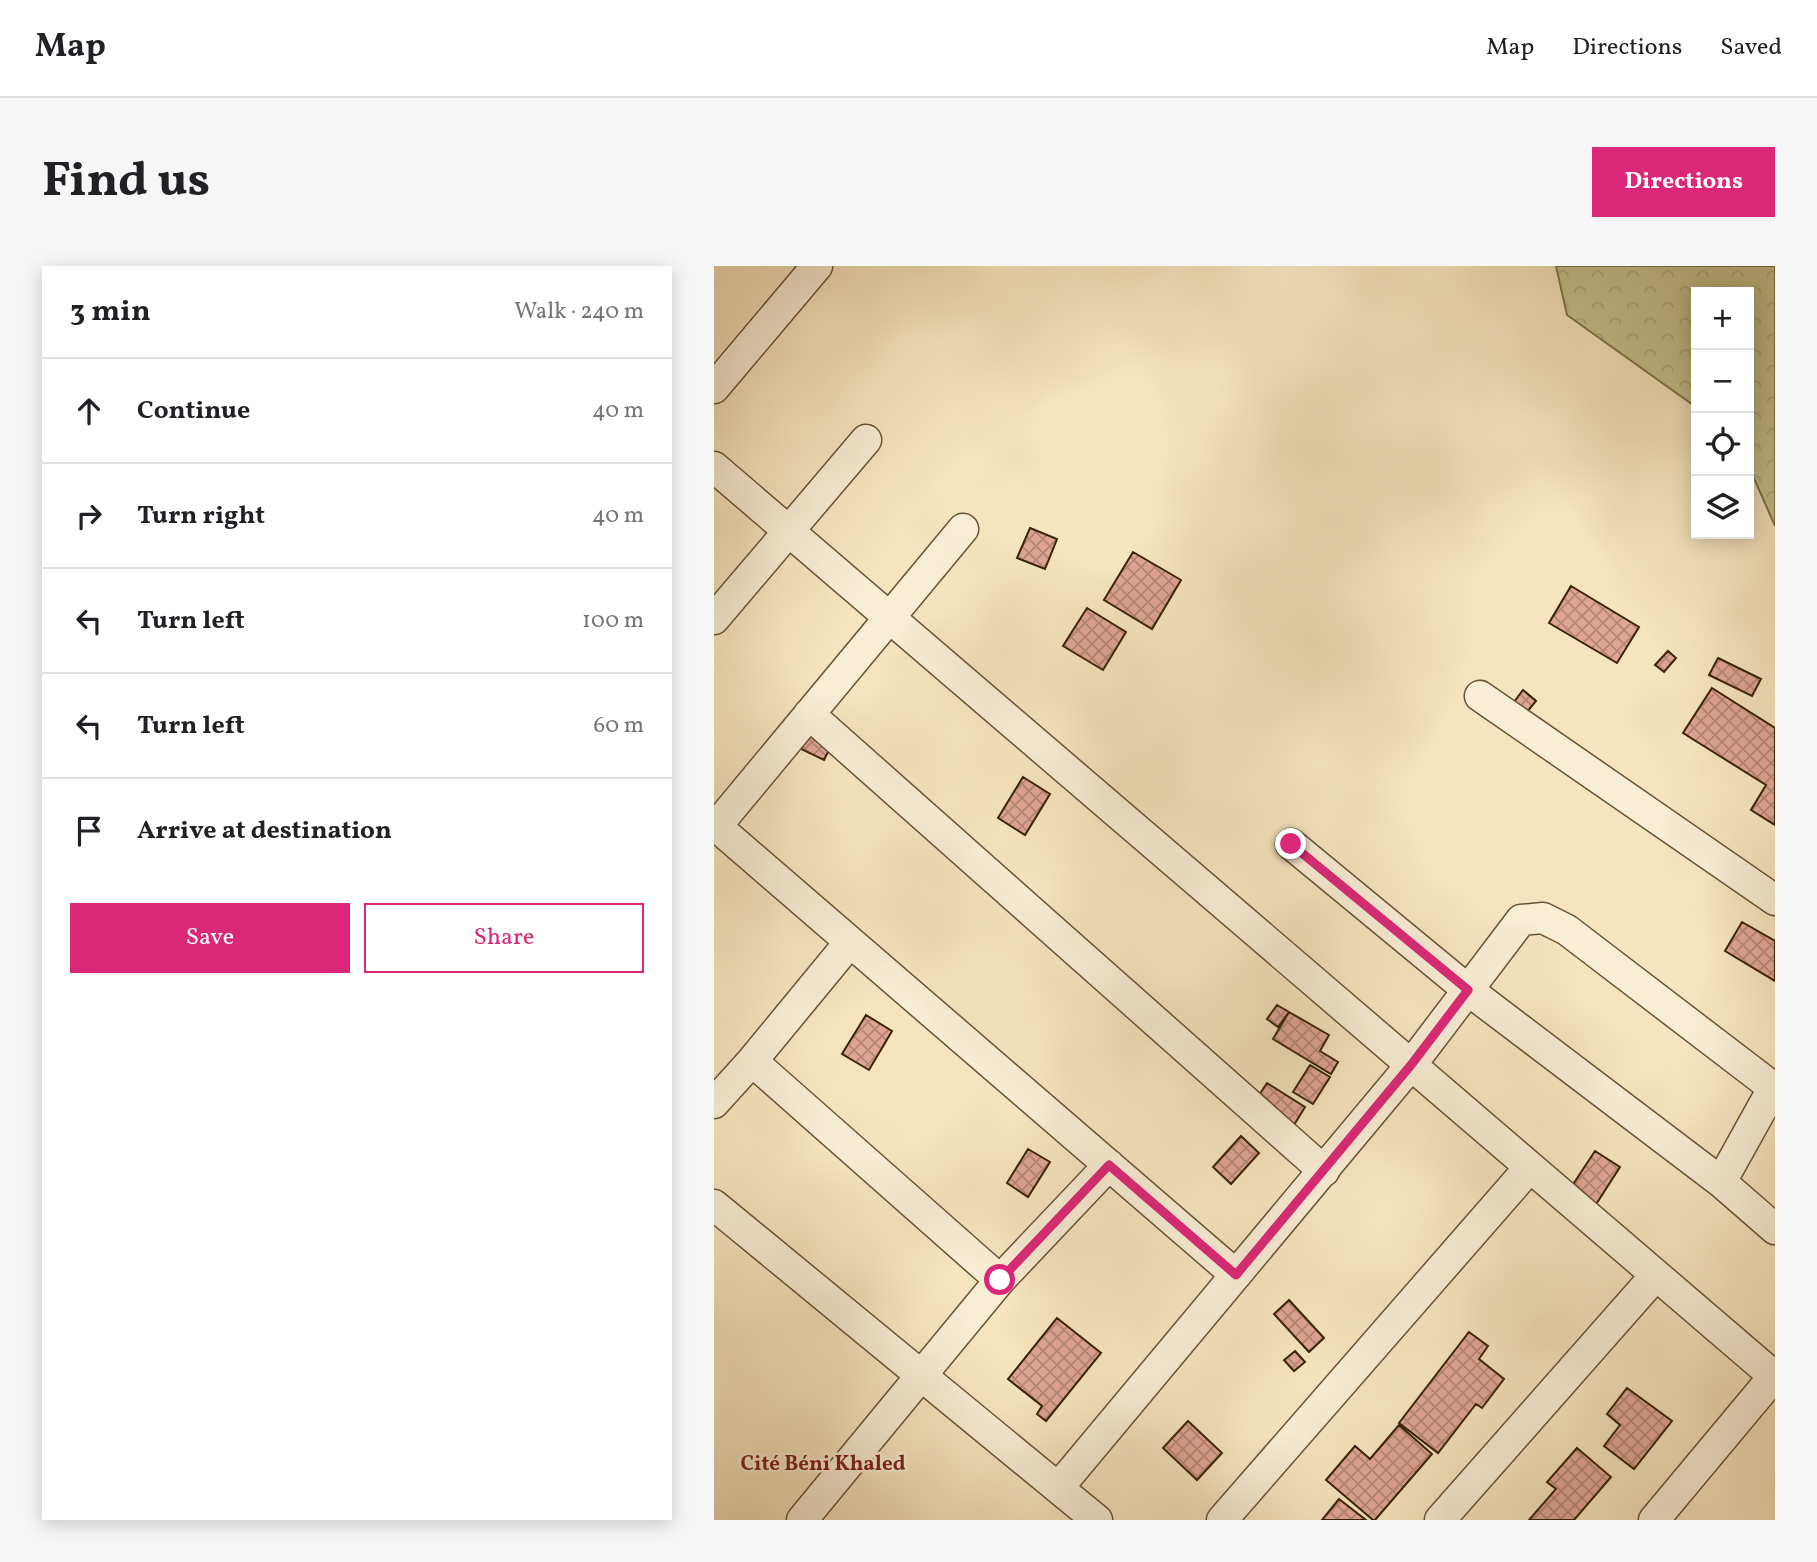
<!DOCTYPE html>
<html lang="en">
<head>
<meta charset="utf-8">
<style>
  :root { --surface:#fff; --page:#f6f6f6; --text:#202124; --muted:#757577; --line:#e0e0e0; --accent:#db2777 }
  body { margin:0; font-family:Vollkorn,serif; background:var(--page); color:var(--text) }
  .controls { position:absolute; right:21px; top:21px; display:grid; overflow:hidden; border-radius:0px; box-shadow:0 4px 18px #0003 }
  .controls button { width:63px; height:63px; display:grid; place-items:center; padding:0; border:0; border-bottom:2px solid var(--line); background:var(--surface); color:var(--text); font:35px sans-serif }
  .stop { position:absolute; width:21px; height:21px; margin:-16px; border:5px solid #db2777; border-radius:50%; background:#fff }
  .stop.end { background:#db2777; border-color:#fff; box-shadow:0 2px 7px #0008 }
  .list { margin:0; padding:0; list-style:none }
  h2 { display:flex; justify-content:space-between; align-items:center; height:91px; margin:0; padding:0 28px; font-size:30px }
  h2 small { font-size:23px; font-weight:400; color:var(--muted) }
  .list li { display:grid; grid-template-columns:46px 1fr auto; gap:21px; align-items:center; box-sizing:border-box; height:105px; padding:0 28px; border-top:2px solid var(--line) }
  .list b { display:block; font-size:26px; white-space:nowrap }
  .list em { font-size:23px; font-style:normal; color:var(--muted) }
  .actions { display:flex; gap:14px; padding:21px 28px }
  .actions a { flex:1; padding:16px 0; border:2px solid var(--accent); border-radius:0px; text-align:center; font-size:24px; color:var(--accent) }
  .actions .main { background:var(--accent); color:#fff }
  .icon { flex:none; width:38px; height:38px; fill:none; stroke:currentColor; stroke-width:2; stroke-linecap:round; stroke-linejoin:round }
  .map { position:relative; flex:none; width:1061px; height:1254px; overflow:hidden; border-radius:0px }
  header { display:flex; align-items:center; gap:42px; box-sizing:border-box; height:98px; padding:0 35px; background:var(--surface); border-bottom:2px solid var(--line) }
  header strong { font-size:33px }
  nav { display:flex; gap:38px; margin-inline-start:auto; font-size:24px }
  .intro { display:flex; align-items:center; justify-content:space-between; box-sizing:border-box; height:168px; padding:0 42px }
  h1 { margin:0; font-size:49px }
  .button { padding:18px 32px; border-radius:0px; background:var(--accent); color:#fff; font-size:24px; font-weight:700 }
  main { display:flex; gap:42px; padding:0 42px }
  aside { flex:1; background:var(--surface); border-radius:0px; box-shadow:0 4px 18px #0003 }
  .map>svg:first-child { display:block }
  .forest { fill:url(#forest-crowns); stroke:#7e724a; stroke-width:2 }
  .building { fill:url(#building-cross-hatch); stroke:#392307; stroke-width:2 }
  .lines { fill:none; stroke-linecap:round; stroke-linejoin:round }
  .minor-casing { stroke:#685335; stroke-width:33 }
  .minor { stroke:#f8edd5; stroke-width:30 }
  .route { stroke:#db2777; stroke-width:9 }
  .labels { text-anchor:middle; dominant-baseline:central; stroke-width:5; stroke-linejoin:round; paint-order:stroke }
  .neighbourhood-label { font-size:21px; font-weight:bold; fill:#7a1f14; stroke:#f8edd5 }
</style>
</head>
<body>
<header>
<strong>Map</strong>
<nav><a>Map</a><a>Directions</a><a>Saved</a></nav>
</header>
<div class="intro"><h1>Find us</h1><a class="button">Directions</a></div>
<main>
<aside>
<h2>3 min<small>Walk · 240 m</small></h2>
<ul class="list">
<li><svg class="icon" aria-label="ahead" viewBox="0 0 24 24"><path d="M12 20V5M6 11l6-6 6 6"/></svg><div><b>Continue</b></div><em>40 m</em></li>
<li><svg class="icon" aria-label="right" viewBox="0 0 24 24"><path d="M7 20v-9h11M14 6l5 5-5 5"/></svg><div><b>Turn right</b></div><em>40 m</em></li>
<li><svg class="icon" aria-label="left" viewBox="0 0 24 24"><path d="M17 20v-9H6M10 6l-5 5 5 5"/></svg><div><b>Turn left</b></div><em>100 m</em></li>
<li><svg class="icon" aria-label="left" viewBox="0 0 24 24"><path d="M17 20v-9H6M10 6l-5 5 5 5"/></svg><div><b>Turn left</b></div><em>60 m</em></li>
<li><svg class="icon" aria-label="arrive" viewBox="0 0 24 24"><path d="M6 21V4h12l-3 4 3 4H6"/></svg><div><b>Arrive at destination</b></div></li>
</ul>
<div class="actions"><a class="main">Save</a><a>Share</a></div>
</aside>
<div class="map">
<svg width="1061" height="1254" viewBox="0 0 1061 1254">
  <defs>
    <pattern id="forest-crowns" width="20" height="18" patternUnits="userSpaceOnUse" patternTransform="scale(1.75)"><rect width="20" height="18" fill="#c4c18c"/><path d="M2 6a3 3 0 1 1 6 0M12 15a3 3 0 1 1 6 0" fill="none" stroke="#a9a677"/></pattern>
    <pattern id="building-cross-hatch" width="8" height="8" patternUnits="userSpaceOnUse" patternTransform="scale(1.75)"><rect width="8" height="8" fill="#dea593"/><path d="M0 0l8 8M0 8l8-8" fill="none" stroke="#b58676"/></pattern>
  </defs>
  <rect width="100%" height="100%" fill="#f5e4be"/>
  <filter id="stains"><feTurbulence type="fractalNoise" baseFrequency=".00286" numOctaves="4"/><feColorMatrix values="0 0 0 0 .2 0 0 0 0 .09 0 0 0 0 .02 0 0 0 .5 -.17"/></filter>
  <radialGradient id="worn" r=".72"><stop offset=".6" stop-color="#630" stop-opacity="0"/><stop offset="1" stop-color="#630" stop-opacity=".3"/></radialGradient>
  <path class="forest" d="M842 0H1061V260L1035 201V26H982V141L853 49Z"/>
  <path class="building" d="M316 262 343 273 331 303 303 292Z
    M419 286 467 314 438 363 390 334Z
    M857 320 925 361 903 397 835 357Z
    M373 342 412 366 389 404 349 380Z
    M954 385 962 392 950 406 941 399Z
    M1004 392 1047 413 1038 430 995 409Z
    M998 422 1061 462V559L1037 544 1052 519 969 467Z
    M809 424 822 435 813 446 800 436Z
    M86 452 122 470 110 494 85 482Z
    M309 511 336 528 311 569 284 552Z
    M1028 656 1061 675V715L1011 685Z
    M563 739 575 746 564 761 553 753Z
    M575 746 615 769 606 785 624 796 617 808 559 773Z
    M152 749 178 765 155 804 128 788Z
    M596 799 616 811 599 838 579 826Z
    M553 817 591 841 575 867 536 843Z
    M527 870 545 887 517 918 499 901Z
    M314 883 336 896 314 931 293 917Z
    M881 885 906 901 879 943 854 926Z
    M575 1034 610 1072 595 1086 560 1048Z
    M343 1052 387 1087 332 1155 323 1148 328 1140 294 1113Z
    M755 1066 774 1080 765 1093 790 1113 768 1142 762 1138 724 1187 685 1157Z
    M581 1085 591 1096 580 1105 570 1094Z
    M913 1122 958 1155 920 1203 890 1180 906 1159 893 1148Z
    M474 1155 508 1187 483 1214 449 1182Z
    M685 1159 718 1188 661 1254H659L612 1214 641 1180 656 1193Z
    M863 1182 897 1211 860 1254H815L842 1223 833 1216Z
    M625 1233 652 1254H608Z"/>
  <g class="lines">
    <g class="minor-casing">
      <path id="minor" d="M0 122 103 0
        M0 201 1061 1111
        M0 353 152 174
        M766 430 1061 634
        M95 448 610 905
        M2 560 522 1009
        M0 563 249 263
        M577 578 754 724 1007 916 1061 963
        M38 795 286 1014
        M0 837 38 795 136 676
        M1007 916 1052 835 1061 823
        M0 939 383 1254
        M344 1222 697 799 807 654 829 652 853 664 1061 823
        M88 1254 286 1014 395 899
        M508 1254 816 901
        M726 1254 942 1009
        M940 1254 1061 1109"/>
    </g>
    <use href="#minor" class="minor"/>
  </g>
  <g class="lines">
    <path class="route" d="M286 1014 395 899 522 1009 697 799 754 724 577 578"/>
  </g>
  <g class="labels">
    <g class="neighbourhood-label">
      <text x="109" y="1198">Cité Béni Khaled</text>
    </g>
  </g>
  <rect width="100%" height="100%" filter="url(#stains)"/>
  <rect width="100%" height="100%" fill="url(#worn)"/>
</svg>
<div class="controls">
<button>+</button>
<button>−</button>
<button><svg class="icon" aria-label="locate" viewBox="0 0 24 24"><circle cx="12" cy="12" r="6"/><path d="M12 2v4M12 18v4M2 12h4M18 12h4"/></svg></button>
<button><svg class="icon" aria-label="layers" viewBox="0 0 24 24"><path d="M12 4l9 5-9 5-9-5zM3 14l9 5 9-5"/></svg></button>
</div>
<div class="stop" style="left:286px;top:1014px"></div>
<div class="stop end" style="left:577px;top:578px"></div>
</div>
</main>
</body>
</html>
